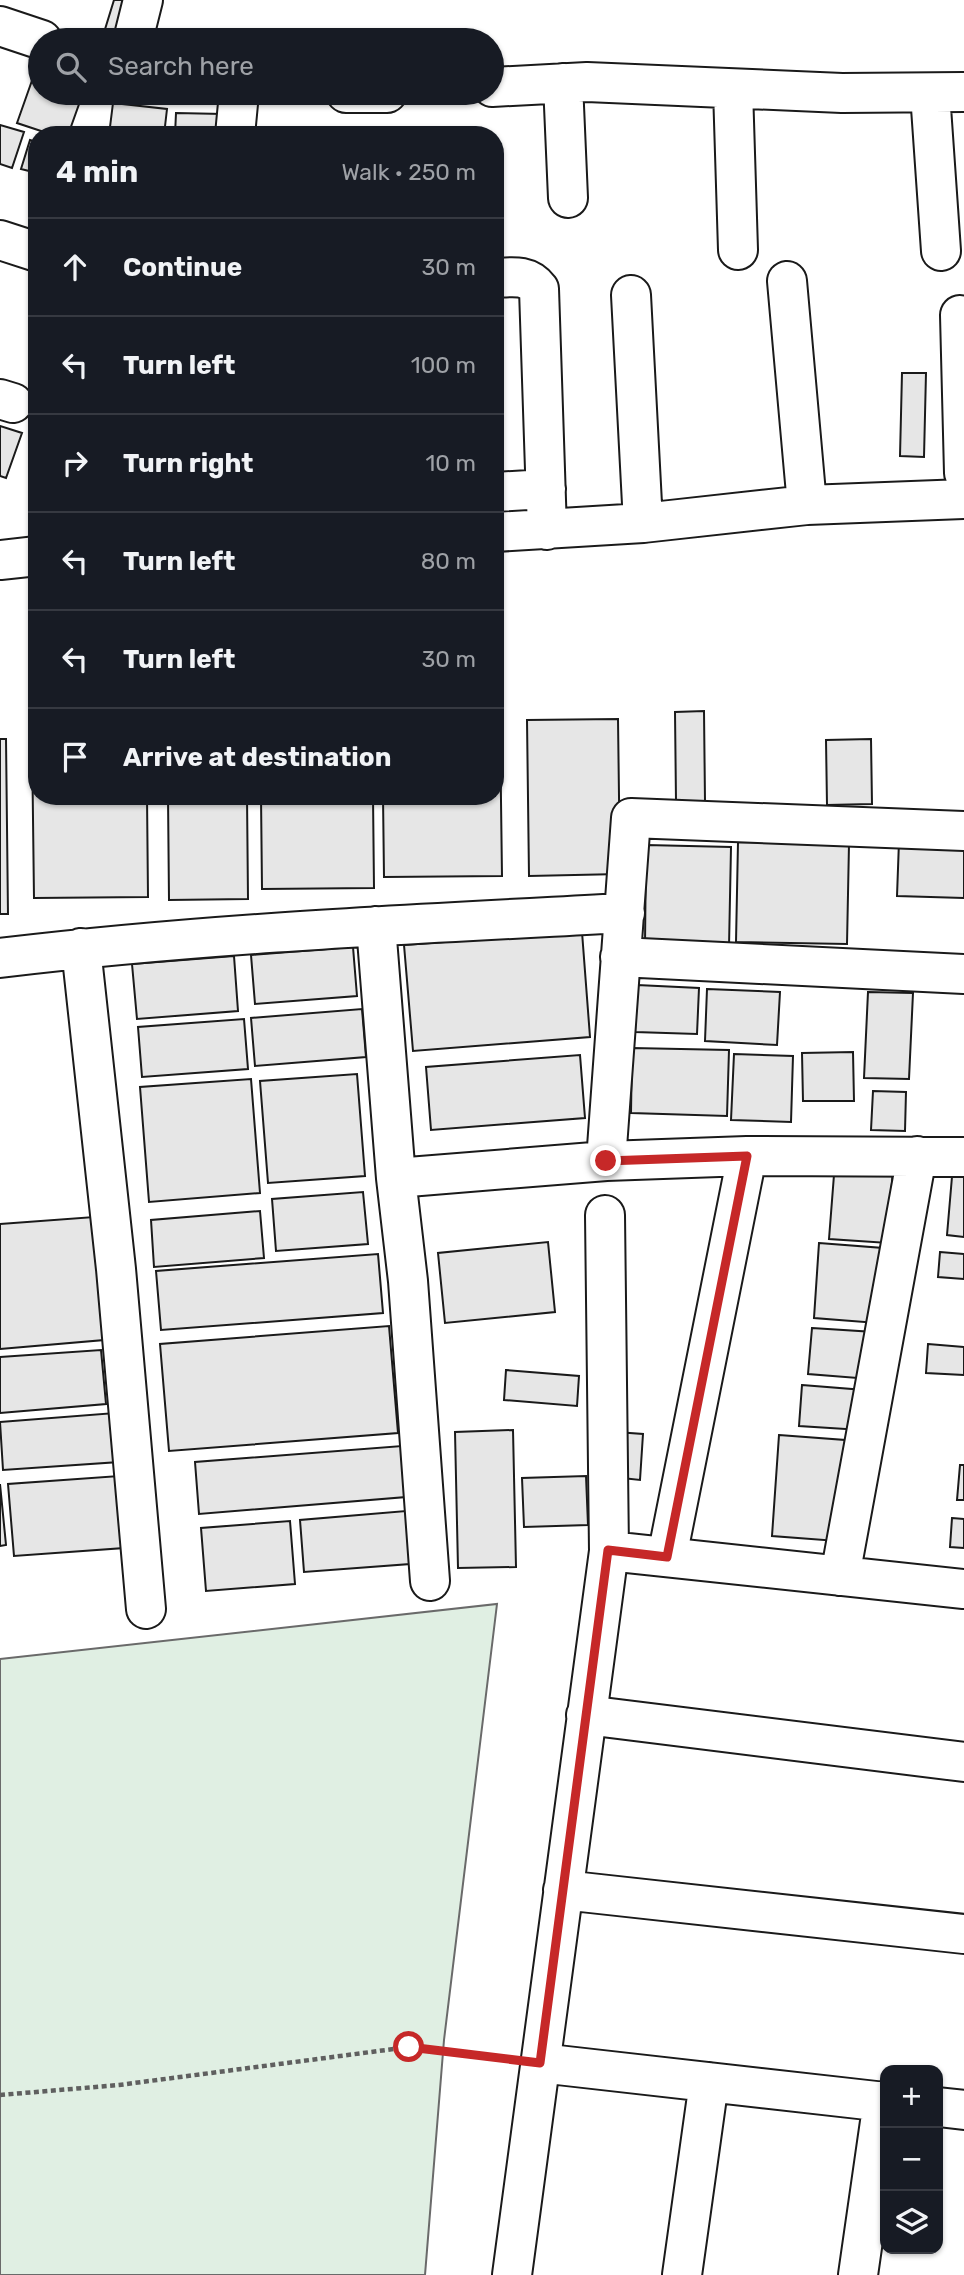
<!DOCTYPE html>
<html lang="en">
<head>
<meta charset="utf-8">
<style>
  :root { --surface:#171b24; --page:#20242c; --text:#f1f3f6; --muted:#9ea1a6; --line:#363941 }
  body { margin:0; font-family:Rubik,sans-serif; background:var(--page); color:var(--text) }
  .controls { position:absolute; right:21px; bottom:21px; display:grid; overflow:hidden; border-radius:14px; box-shadow:0 2px 5px #0004 }
  .controls button { width:63px; height:63px; display:grid; place-items:center; padding:0; border:0; border-bottom:2px solid var(--line); background:var(--surface); color:var(--text); font:35px sans-serif }
  .stop { position:absolute; width:21px; height:21px; margin:-16px; border:5px solid #c62828; border-radius:50%; background:#fff }
  .stop.end { background:#c62828; border-color:#fff; box-shadow:0 2px 7px #0008 }
  .list { margin:0; padding:0; list-style:none }
  h2 { display:flex; justify-content:space-between; align-items:center; height:91px; margin:0; padding:0 28px; font-size:30px }
  h2 small { font-size:23px; font-weight:400; color:var(--muted) }
  .list li { display:grid; grid-template-columns:46px 1fr auto; gap:21px; align-items:center; box-sizing:border-box; height:98px; padding:0 28px; border-top:2px solid var(--line) }
  .list b { display:block; font-size:26px; white-space:nowrap }
  .list em { font-size:23px; font-style:normal; color:var(--muted) }
  .icon { flex:none; width:38px; height:38px; fill:none; stroke:currentColor; stroke-width:2; stroke-linecap:round; stroke-linejoin:round }
  .map { position:relative; flex:none; width:964px; height:2275px; overflow:hidden }
  .search { position:absolute; background:var(--surface); box-shadow:0 2px 5px #0004; left:28px; top:28px; width:476px; height:77px; display:flex; align-items:center; gap:18px; box-sizing:border-box; padding:0 24px; border-radius:38px; color:var(--muted); font-size:26px }
  .panel { position:absolute; background:var(--surface); box-shadow:0 2px 5px #0004; left:28px; top:126px; width:476px; height:679px; border-radius:28px }
  .map>svg:first-child { display:block }
  .green { fill:#e0efe3; stroke:#6a6a6a; stroke-width:2 }
  .building { fill:#e6e6e6; stroke:#1a1a1a; stroke-width:2 }
  .lines { fill:none; stroke-linecap:round; stroke-linejoin:round }
  .minor-casing { stroke:#1a1a1a; stroke-width:42 }
  .path { stroke:#5f5f5f; stroke-width:4.5; stroke-dasharray:5 3.5; stroke-linecap:butt }
  .minor { stroke:#fff; stroke-width:38 }
  .route { stroke:#c62828; stroke-width:9 }
</style>
</head>
<body>
<div class="map">
<svg width="964" height="2275" viewBox="0 0 964 2275">
  <rect width="100%" height="100%" fill="#fff"/>
  <path class="green" d="M497 1604 444 2040 425 2275H0V1659Z"/>
  <path class="building" d="M114 0H138L126 40 102 39Z
    M35 72 40 74V93H83L68 135H53L17 123Z
    M113 103 167 109 164 135H109Z
    M176 113 223 114 222 135H175Z
    M0 125 24 132 12 168 0 164Z
    M30 140 37 142V173L21 169Z
    M902 373H926L924 457 900 456Z
    M0 426 22 433 6 478 0 476Z
    M704 711 705 801H676L675 712Z
    M618 719 620 874 529 876 527 720Z
    M495 725H500L502 876 384 877 383 796H495Z
    M32 738H37V796H147L148 897 34 898Z
    M0 739H6L8 914H0Z
    M871 739 872 804 827 805 826 740Z
    M168 796H247L248 899 169 900Z
    M261 796H373L374 888 262 889Z
    M899 841 964 844V898L897 896Z
    M738 842 849 844 847 944 736 942Z
    M646 845 731 847 729 947 645 945Z
    M582 932 590 1037 413 1051 404 945Z
    M353 947 357 996 255 1004 251 955Z
    M234 956 238 1011 137 1019 132 964Z
    M637 985 699 988 697 1034 635 1032Z
    M707 989 780 992 777 1045 705 1041Z
    M868 992 913 993 909 1079 864 1078Z
    M362 1009 366 1057 255 1066 251 1018Z
    M244 1019 248 1069 142 1077 138 1027Z
    M632 1048 729 1050 727 1116 631 1113Z
    M853 1052 854 1101H803L802 1053Z
    M734 1054 793 1056 791 1122 731 1120Z
    M580 1055 585 1118 431 1130 426 1067Z
    M357 1074 365 1176 268 1183 260 1081Z
    M251 1079 260 1193 149 1202 140 1087Z
    M873 1091 906 1092 905 1131 871 1130Z
    M835 1162 893 1167 888 1243 829 1239Z
    M953 1165 964 1166V1237L947 1235Z
    M363 1192 368 1244 276 1251 272 1199Z
    M260 1211 264 1258 154 1267 151 1220Z
    M94 1217 104 1340 0 1349V1224Z
    M548 1242 555 1312 445 1323 438 1253Z
    M819 1243 883 1248 877 1323 814 1318Z
    M940 1252 964 1254V1279L938 1277Z
    M378 1254 383 1313 161 1330 156 1271Z
    M389 1326 398 1433 169 1451 160 1344Z
    M812 1328 874 1332 870 1379 808 1374Z
    M928 1344 964 1347V1375L926 1373Z
    M101 1350 106 1404 0 1413V1357Z
    M506 1370 579 1376 577 1406 504 1400Z
    M802 1385 864 1390 861 1430 799 1426Z
    M115 1413 119 1462 3 1470 0 1422Z
    M513 1430 516 1567 458 1568 455 1432Z
    M616 1432 643 1434 640 1480 613 1477Z
    M779 1435 845 1440 837 1541 772 1536Z
    M402 1446 406 1497 199 1514 195 1462Z
    M960 1465H964V1500H957Z
    M119 1476 124 1548 14 1556 8 1484Z
    M586 1476 588 1525 524 1527 522 1478Z
    M0 1484 6 1545 0 1546Z
    M406 1511 410 1564 304 1572 300 1520Z
    M952 1518 964 1519V1548L950 1547Z
    M290 1521 295 1584 206 1591 201 1528Z"/>
  <g class="lines">
    <g class="minor-casing">
      <path id="minor" d="M0 26 42 40
        M133 40 143 0
        M563 83 568 198
        M492 87 587 82 842 93 964 92
        M733 89 738 250
        M346 93H387
        M930 93 941 251
        M235 135 239 93
        M0 240 37 252
        M495 278C512 277 528 274 539 289L547 530
        M787 281 807 505
        M631 295 643 523
        M960 315 964 473
        M0 399 13 403
        M495 492 546 489
        M495 532 643 523 807 505 964 499
        M0 560 37 556
        M376 926 396 1178
        M81 948 116 1269 146 1609
        M620 957 964 974
        M0 958C207 933 417 924 625 913
        M606 1161 631 818 964 831
        M609 1551 964 1589
        M667 1557 747 1156
        M840 1576 917 1156
        M430 1581 408 1281 396 1178 606 1161 747 1156 964 1157
        M586 1715 964 1762
        M563 1890 964 1934
        M540 2063 885 2102
        M938 2107 964 2110
        M512 2275 609 1551 605 1215
        M682 2275 709 2082
        M858 2275 883 2101"/>
    </g>
    <path class="path" d="M0 2095 119 2085 409 2047 506 2059"/>
    <use href="#minor" class="minor"/>
  </g>
  <g class="lines">
    <path class="route" d="M409 2047 540 2063 608 1550 667 1557 747 1156 606 1161"/>
  </g>
</svg>
<div class="controls">
<button>+</button>
<button>−</button>
<button><svg class="icon" aria-label="layers" viewBox="0 0 24 24"><path d="M12 4l9 5-9 5-9-5zM3 14l9 5 9-5"/></svg></button>
</div>
<div class="stop" style="left:409px;top:2047px"></div>
<div class="stop end" style="left:606px;top:1161px"></div>
<div class="search"><svg class="icon" aria-label="search" viewBox="0 0 24 24"><circle cx="10" cy="10" r="6"/><path d="M15 15l6 6"/></svg>Search here</div>
<section class="panel">
<h2>4 min<small>Walk · 250 m</small></h2>
<ul class="list">
<li><svg class="icon" aria-label="ahead" viewBox="0 0 24 24"><path d="M12 20V5M6 11l6-6 6 6"/></svg><div><b>Continue</b></div><em>30 m</em></li>
<li><svg class="icon" aria-label="left" viewBox="0 0 24 24"><path d="M17 20v-9H6M10 6l-5 5 5 5"/></svg><div><b>Turn left</b></div><em>100 m</em></li>
<li><svg class="icon" aria-label="right" viewBox="0 0 24 24"><path d="M7 20v-9h11M14 6l5 5-5 5"/></svg><div><b>Turn right</b></div><em>10 m</em></li>
<li><svg class="icon" aria-label="left" viewBox="0 0 24 24"><path d="M17 20v-9H6M10 6l-5 5 5 5"/></svg><div><b>Turn left</b></div><em>80 m</em></li>
<li><svg class="icon" aria-label="left" viewBox="0 0 24 24"><path d="M17 20v-9H6M10 6l-5 5 5 5"/></svg><div><b>Turn left</b></div><em>30 m</em></li>
<li><svg class="icon" aria-label="arrive" viewBox="0 0 24 24"><path d="M6 21V4h12l-3 4 3 4H6"/></svg><div><b>Arrive at destination</b></div></li>
</ul>
</section>
</div>
</body>
</html>
